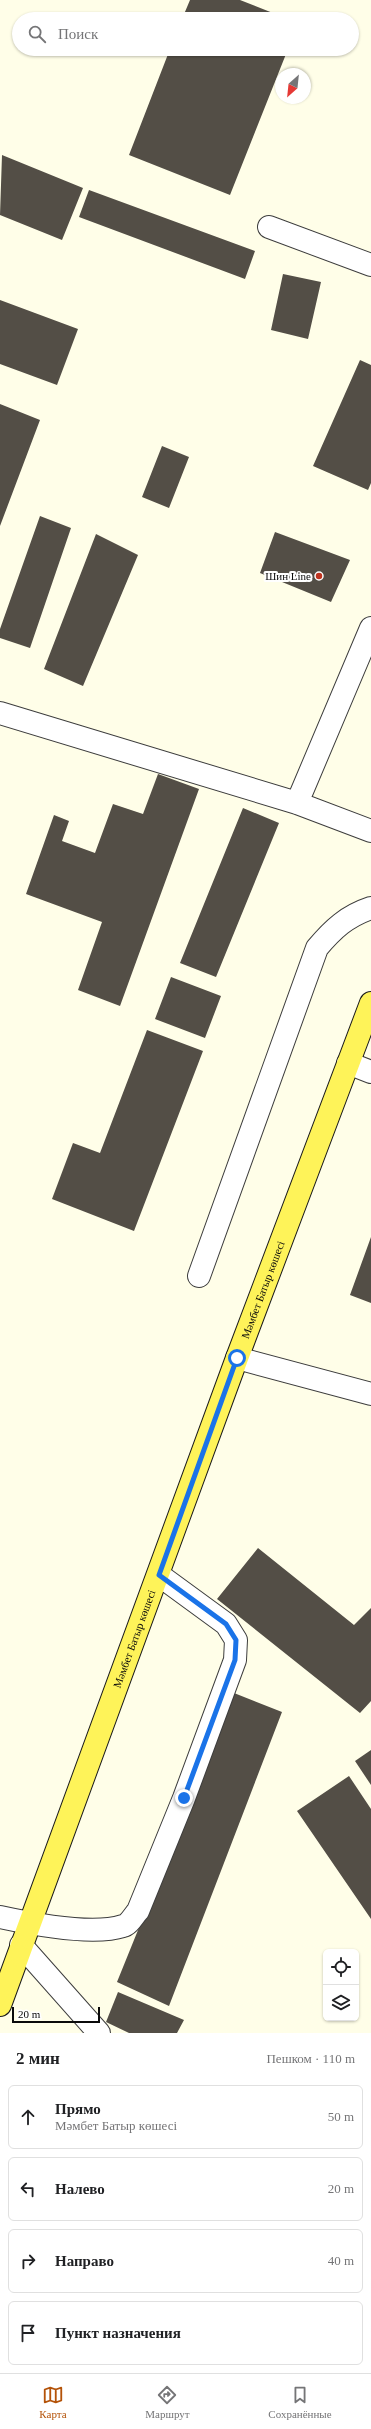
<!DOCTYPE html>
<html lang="ru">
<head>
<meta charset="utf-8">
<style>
  :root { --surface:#fff; --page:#f2f2f2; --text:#202124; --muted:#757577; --line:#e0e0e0; --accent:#b45309 }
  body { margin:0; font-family:Georgia,serif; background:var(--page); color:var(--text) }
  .controls { position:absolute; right:12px; bottom:12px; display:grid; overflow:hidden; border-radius:6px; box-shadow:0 1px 3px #0004 }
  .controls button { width:36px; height:36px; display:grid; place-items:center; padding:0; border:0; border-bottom:1px solid var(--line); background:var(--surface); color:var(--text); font:20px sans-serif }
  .compass { position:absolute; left:275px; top:68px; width:36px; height:36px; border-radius:50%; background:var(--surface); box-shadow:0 1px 3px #0004; rotate:207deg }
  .scale { position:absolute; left:12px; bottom:10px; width:88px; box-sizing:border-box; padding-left:4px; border:2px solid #0a0a0a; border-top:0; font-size:11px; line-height:14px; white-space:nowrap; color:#0a0a0a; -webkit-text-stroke:3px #fff; paint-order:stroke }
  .stop { position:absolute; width:12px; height:12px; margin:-9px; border:3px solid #1a73e8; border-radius:50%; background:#fff }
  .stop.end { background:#1a73e8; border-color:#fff; box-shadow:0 1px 4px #0008 }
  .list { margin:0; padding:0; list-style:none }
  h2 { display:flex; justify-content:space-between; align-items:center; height:52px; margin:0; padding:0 16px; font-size:17px }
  h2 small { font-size:13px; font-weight:400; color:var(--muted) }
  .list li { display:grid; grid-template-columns:26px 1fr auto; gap:12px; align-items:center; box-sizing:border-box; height:64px; margin:0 8px 8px; padding:0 8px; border:1px solid var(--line); border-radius:6px }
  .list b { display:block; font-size:15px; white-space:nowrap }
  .list p { margin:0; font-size:13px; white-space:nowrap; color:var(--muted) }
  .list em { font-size:13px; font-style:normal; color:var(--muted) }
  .icon { flex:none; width:22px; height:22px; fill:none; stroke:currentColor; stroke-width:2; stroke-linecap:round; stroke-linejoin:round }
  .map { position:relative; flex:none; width:371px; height:2033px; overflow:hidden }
  .search { position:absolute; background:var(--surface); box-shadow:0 1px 3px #0004; left:12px; right:12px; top:12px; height:44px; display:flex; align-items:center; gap:10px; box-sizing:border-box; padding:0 14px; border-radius:22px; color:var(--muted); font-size:15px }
  .sheet { height:340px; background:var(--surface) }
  nav { display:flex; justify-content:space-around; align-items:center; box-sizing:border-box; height:56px; border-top:1px solid var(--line); background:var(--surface); font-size:11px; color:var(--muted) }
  nav a { display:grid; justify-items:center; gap:2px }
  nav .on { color:var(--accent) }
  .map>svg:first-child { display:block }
  .building { fill:#534e46 }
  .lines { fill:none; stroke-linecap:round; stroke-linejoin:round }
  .minor-casing { stroke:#3d3d3d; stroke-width:24 }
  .major-casing { stroke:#1b1b1b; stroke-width:24 }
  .minor { stroke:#fff; stroke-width:22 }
  .major { stroke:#fef359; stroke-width:22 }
  .route { stroke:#1a73e8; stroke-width:5 }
  .poi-dot { fill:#be331f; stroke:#fff; stroke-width:1.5 }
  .labels { text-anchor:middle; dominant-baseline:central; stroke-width:4; stroke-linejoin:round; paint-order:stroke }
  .poi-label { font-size:11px; fill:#0a0a0a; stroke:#fff; text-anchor:end }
  .street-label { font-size:11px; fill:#0a0a0a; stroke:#fff }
</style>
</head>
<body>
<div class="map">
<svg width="371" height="2033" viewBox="0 0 371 2033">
  <rect width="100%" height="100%" fill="#fffee8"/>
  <path class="building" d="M190 0H240L288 19H182Z
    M170 49H288L230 195 129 155Z
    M2 155 83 188 62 240 0 215Z
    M89 190 255 251 245 279 79 217Z
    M283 274 321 282 308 339 271 330Z
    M0 300 78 329 57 385 0 364Z
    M360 360 371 365V483L368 490 313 466Z
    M0 404 40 420 0 526Z
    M162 446 189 457 169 508 142 497Z
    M40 516 71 528 30 648 0 638V629Z
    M275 532 350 560 331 602 260 573Z
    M96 534 138 555 83 686 44 669Z
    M158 774 199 789 120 1006 78 990 102 922 26 894 54 815 69 821 62 841 95 853 113 804 143 814Z
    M243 808 279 823 216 977 180 963Z
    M171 977 221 996 205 1038 155 1019Z
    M147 1030 203 1051 134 1231 52 1199 73 1143 100 1153Z
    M371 1237V1303L350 1295Z
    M258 1548 354 1625 371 1608V1701L360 1713 217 1599Z
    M234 1693 282 1712 169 2006 117 1982Z
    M371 1750V1785L355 1761Z
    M349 1776 371 1809V1919L297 1811Z
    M118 1992 184 2020 177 2033H129L106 2022Z"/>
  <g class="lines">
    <g class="minor-casing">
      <path id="minor" d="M269 227 371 265
        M0 713 297 803 371 831
        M297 803 371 628
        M348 1063 371 1072
        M199 1276 317 948C333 929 347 916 371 908
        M237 1358 371 1394
        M0 1917C32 1924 92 1936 123 1926 129 1925 134 1915 138 1911L184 1798 235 1660 236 1640 226 1624 159 1575
        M21 1945 99 2033"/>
    </g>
    <g class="major-casing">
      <g id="major">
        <path id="s1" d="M0 2005 237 1358 371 1003"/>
      </g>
    </g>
    <use href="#minor" class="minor"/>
    <use href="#major" class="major"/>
  </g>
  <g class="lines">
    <path class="route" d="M184 1798 235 1660 236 1640 226 1624 159 1575 237 1358"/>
  </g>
  <circle class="poi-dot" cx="319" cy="576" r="4"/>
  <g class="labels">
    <g class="poi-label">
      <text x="311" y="576">Шин Line</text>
    </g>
    <g class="street-label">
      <text stroke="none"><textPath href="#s1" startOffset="762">Мәмбет Батыр көшесі</textPath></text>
      <text stroke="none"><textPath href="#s1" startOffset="390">Мәмбет Батыр көшесі</textPath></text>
    </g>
  </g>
</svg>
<div class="controls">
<button><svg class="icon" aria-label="locate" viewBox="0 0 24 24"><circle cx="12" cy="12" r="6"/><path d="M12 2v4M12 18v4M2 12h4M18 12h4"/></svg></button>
<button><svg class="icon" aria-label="layers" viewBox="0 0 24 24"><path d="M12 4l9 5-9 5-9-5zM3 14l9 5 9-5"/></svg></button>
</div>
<svg class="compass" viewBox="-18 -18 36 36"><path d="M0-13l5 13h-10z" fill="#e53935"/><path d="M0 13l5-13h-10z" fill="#757577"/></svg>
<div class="scale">20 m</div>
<div class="stop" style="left:237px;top:1358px"></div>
<div class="stop end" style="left:184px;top:1798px"></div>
<div class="search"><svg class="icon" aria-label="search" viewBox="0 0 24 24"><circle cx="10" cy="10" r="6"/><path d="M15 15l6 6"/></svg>Поиск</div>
</div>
<section class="sheet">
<h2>2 мин<small>Пешком · 110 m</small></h2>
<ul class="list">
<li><svg class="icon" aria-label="ahead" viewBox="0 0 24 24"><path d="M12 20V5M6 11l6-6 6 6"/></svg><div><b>Прямо</b><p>Мәмбет Батыр көшесі</p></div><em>50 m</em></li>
<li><svg class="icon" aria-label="left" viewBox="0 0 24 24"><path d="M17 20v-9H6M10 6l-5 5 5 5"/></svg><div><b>Налево</b></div><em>20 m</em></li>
<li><svg class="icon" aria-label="right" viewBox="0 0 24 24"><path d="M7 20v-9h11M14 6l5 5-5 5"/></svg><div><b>Направо</b></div><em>40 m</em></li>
<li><svg class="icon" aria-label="arrive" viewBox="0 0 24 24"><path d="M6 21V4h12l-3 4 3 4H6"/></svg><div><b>Пункт назначения</b></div></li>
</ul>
</section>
<nav>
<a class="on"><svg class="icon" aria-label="map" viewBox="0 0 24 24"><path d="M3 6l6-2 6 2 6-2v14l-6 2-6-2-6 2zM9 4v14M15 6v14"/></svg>Карта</a>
<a><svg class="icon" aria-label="directions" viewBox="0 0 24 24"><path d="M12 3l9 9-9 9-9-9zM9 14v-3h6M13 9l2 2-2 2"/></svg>Маршрут</a>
<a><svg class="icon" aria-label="saved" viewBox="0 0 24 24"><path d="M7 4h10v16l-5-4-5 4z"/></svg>Сохранённые</a>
</nav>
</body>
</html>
